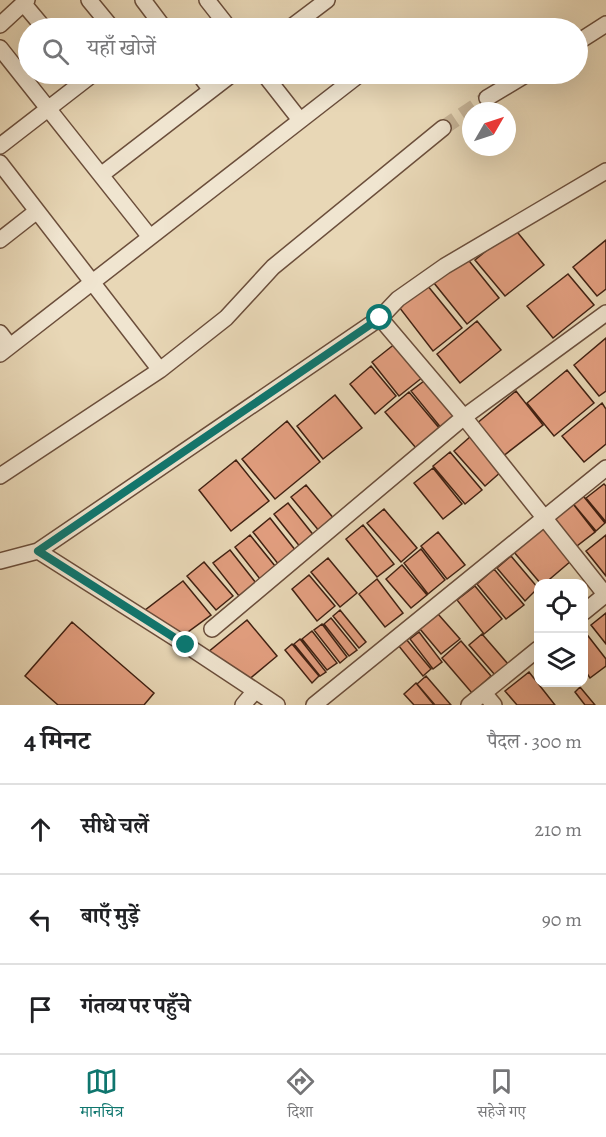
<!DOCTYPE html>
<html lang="hi">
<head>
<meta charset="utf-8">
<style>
  :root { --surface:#fff; --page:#f2f2f2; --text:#202124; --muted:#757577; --line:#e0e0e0; --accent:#0f766e }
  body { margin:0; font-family:Alegreya,"Noto Serif Devanagari",serif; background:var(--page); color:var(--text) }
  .controls { position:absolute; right:18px; bottom:18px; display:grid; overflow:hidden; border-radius:12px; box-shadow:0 6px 24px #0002 }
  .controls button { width:54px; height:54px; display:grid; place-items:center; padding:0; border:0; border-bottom:2px solid var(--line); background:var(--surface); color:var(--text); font:30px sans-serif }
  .compass { position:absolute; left:462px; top:102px; width:54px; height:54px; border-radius:50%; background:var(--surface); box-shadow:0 6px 24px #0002; rotate:51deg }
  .stop { position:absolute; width:18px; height:18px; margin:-14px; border:4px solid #0f766e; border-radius:50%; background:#fff }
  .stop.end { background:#0f766e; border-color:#fff; box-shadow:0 2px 6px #0008 }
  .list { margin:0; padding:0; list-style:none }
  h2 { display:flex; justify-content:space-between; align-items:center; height:78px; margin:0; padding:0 24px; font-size:26px }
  h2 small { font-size:20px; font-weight:400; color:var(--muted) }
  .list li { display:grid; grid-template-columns:39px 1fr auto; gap:18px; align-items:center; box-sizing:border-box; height:90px; padding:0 24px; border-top:2px solid var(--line) }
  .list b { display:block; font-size:22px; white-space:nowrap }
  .list em { font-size:20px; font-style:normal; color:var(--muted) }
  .icon { flex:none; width:33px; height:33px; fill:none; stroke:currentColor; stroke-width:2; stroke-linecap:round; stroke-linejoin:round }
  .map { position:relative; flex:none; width:606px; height:705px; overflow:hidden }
  .search { position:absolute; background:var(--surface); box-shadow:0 6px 24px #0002; left:18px; right:18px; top:18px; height:66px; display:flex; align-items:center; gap:15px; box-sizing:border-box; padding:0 21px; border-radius:33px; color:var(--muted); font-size:22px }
  .sheet { height:348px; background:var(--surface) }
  nav { display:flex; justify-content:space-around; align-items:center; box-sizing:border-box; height:84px; border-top:2px solid var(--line); background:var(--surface); font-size:16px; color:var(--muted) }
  nav a { display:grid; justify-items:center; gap:3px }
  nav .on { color:var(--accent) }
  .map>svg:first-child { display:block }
  .building { fill:#e29e7f; stroke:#412112; stroke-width:1.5 }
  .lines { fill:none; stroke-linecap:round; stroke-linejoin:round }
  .minor-tunnel { stroke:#c7b395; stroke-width:15; stroke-dasharray:15 8; stroke-linecap:butt }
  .minor-casing { stroke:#6b4e3b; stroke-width:18 }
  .minor { stroke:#f0e5d0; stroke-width:15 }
  .route { stroke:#0f766e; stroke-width:8 }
</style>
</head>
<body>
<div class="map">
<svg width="606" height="705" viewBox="0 0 606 705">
  <rect width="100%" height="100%" fill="#e8d7b6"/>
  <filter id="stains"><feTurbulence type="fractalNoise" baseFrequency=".00333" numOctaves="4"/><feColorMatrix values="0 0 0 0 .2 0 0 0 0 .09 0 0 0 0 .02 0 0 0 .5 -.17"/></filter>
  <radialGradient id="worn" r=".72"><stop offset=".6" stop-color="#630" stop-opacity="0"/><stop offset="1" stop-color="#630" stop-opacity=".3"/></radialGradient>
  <path class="building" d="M514 228 544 265 505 296 475 260Z
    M606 240V289L597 296 573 267Z
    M466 257 499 298 467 324 434 283Z
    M568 274 594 305 553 338 527 306Z
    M427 285 462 328 433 351 399 307Z
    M477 321 501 350 460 383 437 354Z
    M606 338V391L599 396 574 365Z
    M396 343 423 377 399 396 372 362Z
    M371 366 396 396 375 414 350 384Z
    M567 370 594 403 554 436 527 403Z
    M428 378 458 415 442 429 411 391Z
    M516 391 543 425 502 457 476 424Z
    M409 392 440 429 416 448 385 412Z
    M335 395 362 428 323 459 297 426Z
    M602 403 606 409V444L584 462 562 436Z
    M287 421 320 462 275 499 242 459Z
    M471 436 502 471 485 486 454 451Z
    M450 452 482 490 465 504 433 466Z
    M236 460 269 501 231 531 199 490Z
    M433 468 462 504 443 519 414 483Z
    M604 484 606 486V522L586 498Z
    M306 485 335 520 320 532 291 497Z
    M580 492 605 523 596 531 570 500Z
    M570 500 595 532 573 549 548 517Z
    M288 503 315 537 301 548 274 514Z
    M384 509 417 548 401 562 367 523Z
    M270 518 296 551 279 565 253 532Z
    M363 525 394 564 377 577 346 539Z
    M544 527 571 561 544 584H541L514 552Z
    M438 532 465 565 447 579 421 546Z
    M250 535 275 566 260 579 235 547Z
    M606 535V576L586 551Z
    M421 549 445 580 428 594 404 563Z
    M230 550 256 583 239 596 213 563Z
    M511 556 538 588 525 601 497 568Z
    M328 558 357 593 340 607 311 572Z
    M204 562 233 596 216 610 187 576Z
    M402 565 427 595 411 608 386 579Z
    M494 569 524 605 506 619 477 584Z
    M309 575 335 606 317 621 292 589Z
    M377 579 403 613 385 627 359 594Z
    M183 581 211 615 181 637 140 614Z
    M475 586 502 619 484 634 457 600Z
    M340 610 366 642 359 648 333 616Z
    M606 613V644L591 625Z
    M438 614 460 639 441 654 420 629Z
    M331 618 357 650 349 656 324 624Z
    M247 620 277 656 247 681 207 653Z
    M72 622 154 693 144 705H58L25 676Z
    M322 624 347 657 340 663 314 630Z
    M312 631 337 663 327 670 302 639Z
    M419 632 442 662 433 669 410 639Z
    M585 632 606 659V666L590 678 584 669V633Z
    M482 634 508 664 495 675 469 645Z
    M300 639 326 672 320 676 294 644Z
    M406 639 431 669 423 676 398 645Z
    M461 641 491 676 472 693 442 658Z
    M292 644 319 676 312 683 285 650Z
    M529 672 555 705H517L505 691Z
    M426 676 451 705H435L417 684Z
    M416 683 434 705H414L404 694Z
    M580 687 595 705H585L575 692Z"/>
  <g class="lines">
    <path class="minor-tunnel" d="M443 128 487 98"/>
    <g class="minor-casing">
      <path id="minor" d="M89 0 112 28
        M143 0 164 28
        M207 0 229 28
        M23 3 44 28
        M0 25 27 0
        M290 28 327 0
        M578 42 606 24
        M0 48 150 237
        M199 74 211 90
        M264 74 300 120
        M487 98 527 74
        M0 146 93 74
        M0 163 160 370
        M101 175 232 74
        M0 240 37 211
        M380 318 464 417 605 594
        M0 333 10 346
        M0 354 360 74
        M0 476 160 370 226 318 273 267 443 128
        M38 551 186 645 277 705
        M0 561 38 551 380 318 398 299 445 266 606 171
        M584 612 606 594
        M212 629 464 417 606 313
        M484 693 494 705
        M243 705 255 691
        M314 705 606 468
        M469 705 538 649"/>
    </g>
    <use href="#minor" class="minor"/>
  </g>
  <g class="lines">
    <path class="route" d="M186 645 38 551 380 318"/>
  </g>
  <rect width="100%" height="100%" filter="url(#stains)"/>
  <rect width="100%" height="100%" fill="url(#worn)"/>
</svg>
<div class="controls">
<button><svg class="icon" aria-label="locate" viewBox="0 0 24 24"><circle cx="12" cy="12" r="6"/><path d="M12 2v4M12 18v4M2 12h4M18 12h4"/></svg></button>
<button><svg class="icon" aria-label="layers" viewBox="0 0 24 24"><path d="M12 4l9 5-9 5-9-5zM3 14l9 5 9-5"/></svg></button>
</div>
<svg class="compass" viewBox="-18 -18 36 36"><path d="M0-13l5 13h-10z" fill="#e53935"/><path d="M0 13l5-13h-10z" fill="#757577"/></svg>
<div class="stop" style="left:380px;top:318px"></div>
<div class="stop end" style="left:186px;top:645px"></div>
<div class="search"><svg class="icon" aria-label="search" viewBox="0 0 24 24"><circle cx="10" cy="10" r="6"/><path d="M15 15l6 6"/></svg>यहाँ खोजें</div>
</div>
<section class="sheet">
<h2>4 मिनट<small>पैदल · 300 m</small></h2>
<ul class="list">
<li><svg class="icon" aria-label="ahead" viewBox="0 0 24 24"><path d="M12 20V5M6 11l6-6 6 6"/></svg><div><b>सीधे चलें</b></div><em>210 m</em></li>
<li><svg class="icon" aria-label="left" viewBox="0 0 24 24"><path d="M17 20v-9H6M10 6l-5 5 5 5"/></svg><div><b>बाएँ मुड़ें</b></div><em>90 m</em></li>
<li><svg class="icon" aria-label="arrive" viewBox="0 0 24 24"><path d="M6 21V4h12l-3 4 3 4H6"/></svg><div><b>गंतव्य पर पहुँचे</b></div></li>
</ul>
</section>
<nav>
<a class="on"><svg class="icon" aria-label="map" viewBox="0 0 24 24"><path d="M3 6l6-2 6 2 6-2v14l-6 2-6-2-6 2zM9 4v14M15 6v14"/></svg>मानचित्र</a>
<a><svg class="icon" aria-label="directions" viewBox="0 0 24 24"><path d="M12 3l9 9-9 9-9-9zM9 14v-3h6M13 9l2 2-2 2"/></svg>दिशा</a>
<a><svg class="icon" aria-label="saved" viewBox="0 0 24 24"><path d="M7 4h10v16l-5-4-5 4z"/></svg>सहेजे गए</a>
</nav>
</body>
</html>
